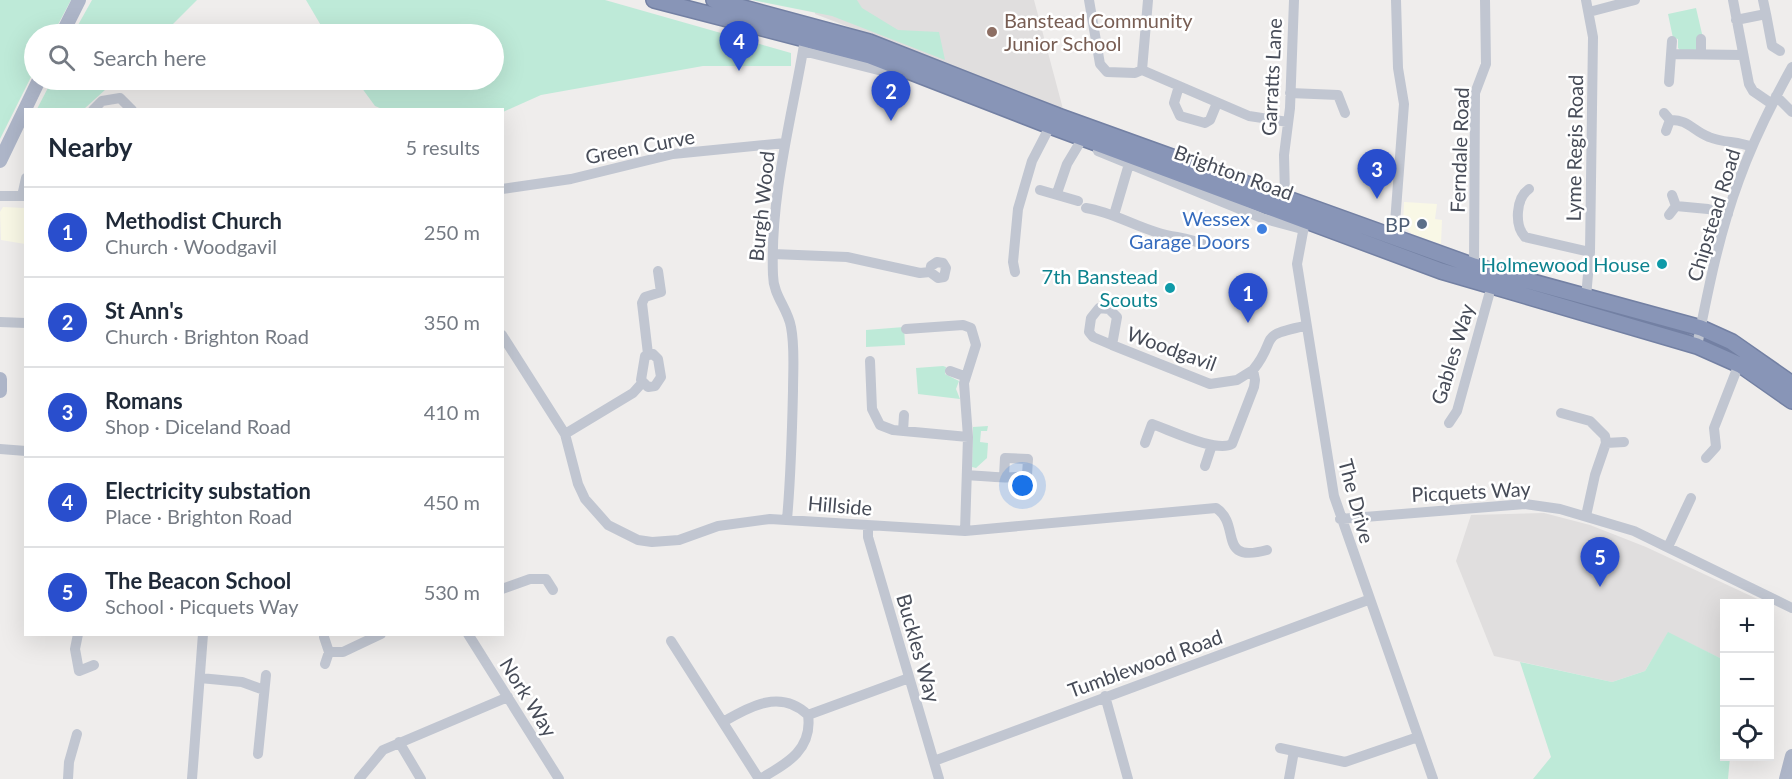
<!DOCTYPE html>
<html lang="en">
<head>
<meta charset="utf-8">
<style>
  :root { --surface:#fff; --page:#f6f6f7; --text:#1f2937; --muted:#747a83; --line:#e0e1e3; --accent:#294ecd }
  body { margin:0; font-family:Lato,sans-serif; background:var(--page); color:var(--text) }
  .controls { position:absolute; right:18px; bottom:18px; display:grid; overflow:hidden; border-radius:0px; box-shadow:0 6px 24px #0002 }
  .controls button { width:54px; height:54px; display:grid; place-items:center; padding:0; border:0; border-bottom:2px solid var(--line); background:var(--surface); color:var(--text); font:30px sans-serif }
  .you { position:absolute; left:1023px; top:486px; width:21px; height:21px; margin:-15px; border:4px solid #fff; border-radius:50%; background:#1a73e8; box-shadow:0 0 0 9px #1a73e833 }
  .badge { display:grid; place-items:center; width:39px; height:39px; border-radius:50%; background:var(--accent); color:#fff; font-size:20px; font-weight:700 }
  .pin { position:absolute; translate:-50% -50px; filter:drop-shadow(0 2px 3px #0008) }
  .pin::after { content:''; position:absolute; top:32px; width:21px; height:18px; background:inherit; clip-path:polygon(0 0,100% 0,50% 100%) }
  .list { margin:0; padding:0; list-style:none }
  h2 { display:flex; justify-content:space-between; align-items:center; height:78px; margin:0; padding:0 24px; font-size:26px }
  h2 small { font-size:20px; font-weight:400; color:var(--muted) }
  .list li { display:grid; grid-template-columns:39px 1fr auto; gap:18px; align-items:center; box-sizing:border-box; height:90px; padding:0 24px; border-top:2px solid var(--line) }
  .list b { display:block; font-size:22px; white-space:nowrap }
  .list p { margin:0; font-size:20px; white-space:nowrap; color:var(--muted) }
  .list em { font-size:20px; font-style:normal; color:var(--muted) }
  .icon { flex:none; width:33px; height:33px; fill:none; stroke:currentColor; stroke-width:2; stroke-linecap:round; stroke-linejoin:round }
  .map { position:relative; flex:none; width:1792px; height:779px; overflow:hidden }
  .search { position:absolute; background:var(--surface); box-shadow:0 6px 24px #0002; left:24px; top:24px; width:480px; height:66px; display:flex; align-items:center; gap:15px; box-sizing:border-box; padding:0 21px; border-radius:33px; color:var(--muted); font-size:22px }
  .panel { position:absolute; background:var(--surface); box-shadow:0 6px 24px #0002; left:24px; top:108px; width:480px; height:528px; border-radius:0px }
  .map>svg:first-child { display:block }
  .commercial { fill:#f9f8e6 }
  .education { fill:#e0dede }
  .green { fill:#beead8 }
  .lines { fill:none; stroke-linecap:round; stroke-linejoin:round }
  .highway-casing { stroke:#7380a3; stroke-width:18 }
  .minor { stroke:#c1c6d1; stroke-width:10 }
  .major { stroke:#aeb6c9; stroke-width:14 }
  .highway { stroke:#8895b7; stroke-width:15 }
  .education-dot { fill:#8d6e63; stroke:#fff; stroke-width:2 }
  .service-dot { fill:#5c6f8a; stroke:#fff; stroke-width:2 }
  .shop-dot { fill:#3f7fe0; stroke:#fff; stroke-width:2 }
  .culture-dot { fill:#0f9aa8; stroke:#fff; stroke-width:2 }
  .labels { text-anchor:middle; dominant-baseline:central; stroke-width:5; stroke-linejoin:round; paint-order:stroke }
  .education-label { font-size:20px; fill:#785e54; stroke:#fff; text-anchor:start }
  .street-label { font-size:20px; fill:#474c58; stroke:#fff }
  .shop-label { font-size:20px; fill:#366cbe; stroke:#fff; text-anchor:end }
  .service-label { font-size:20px; fill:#4e5e75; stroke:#fff; text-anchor:end }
  .culture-label { font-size:20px; fill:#0d838f; stroke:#fff; text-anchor:end }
</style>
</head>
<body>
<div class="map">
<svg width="1792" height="779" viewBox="0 0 1792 779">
  <rect width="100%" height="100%" fill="#efedec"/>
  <path class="commercial" d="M1404 202 1437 204 1435 219 1442 220 1441 244 1412 234 1403 225Z
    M3 207 25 208V244L1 240 0 212Z"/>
  <path class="education" d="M817 0H1034L1063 109 815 14Z
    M1544 513 1590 525 1646 547 1766 603 1724 604V660L1668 633 1645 671 1612 682 1494 656 1456 561 1471 515Z"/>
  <path class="green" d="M0 0H71L53 34H34V71L0 139Z
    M92 0H197L163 34H73Z
    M306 0H605L791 53V66H703L541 95 503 112 502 110 382 109 375 106 356 80H494V34H326Z
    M752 0H857L862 8 898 30 939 32 945 60 832 16Z
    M1696 8 1703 38 1698 50 1681 51 1678 48V39L1673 38 1668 14Z
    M52 80H116L84 109H37Z
    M904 327 905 345 866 347V330Z
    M943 366 946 367 945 374 959 381 956 389 960 399 918 394 916 368Z
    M988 426 987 431H981L980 442 988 443 987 458 976 468 972 467 973 427Z
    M1668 632 1724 660V756L1730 757 1728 779H1533L1551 757 1520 662 1612 682 1645 671Z"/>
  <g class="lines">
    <g class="highway-casing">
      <path id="highway" d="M654 0 870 56 1045 124 1441 271 1697 346 1742 366 1792 401
        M714 0 869 42 1058 116 1474 266 1701 328 1732 342 1792 384"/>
    </g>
    <path class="minor" d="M1089 0 1100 64 1107 72 1135 73 1142 70 1249 116 1288 122
      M1733 0 1749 84 1753 91 1772 104
      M1589 12 1635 0
      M1766 14 1772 46 1780 51
      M1736 20 1766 14 1763 0
      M1701 39V54
      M803 51 902 76
      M1671 54 1743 55
      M1142 70 1148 0
      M1669 82 1672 41
      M1179 86 1174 103 1180 116 1205 123 1210 120 1217 103
      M1290 93 1338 95 1345 113
      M1776 96 1792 112
      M93 110 102 101 120 98 132 110
      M1664 113 1670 120 1666 131
      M1670 120C1688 119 1693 131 1709 137 1723 143 1738 141 1752 147
      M1098 151 1262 218 1302 229
      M502 189 571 179 673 154 785 143
      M1529 189C1516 198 1514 225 1525 237L1590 252
      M1040 190 1078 201
      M1057 193 1067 164 1079 144
      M0 196H26
      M22 196 26 178
      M1285 196 1284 155 1290 108 1294 0
      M1676 206 1708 209 1728 214
      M1086 208C1112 212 1134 226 1159 233 1176 238 1187 237 1205 245
      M1114 215 1129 164
      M1669 215 1676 206 1672 195
      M1305 221 1297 264 1334 496 1433 779
      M1394 236 1404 104 1398 68 1396 0
      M773 254 847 257 920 273 930 272 938 278 944 277 946 268 943 263 937 262 931 266 930 272
      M1474 266 1475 93 1486 64 1485 0
      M1015 272 1013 262 1018 209 1032 161 1047 132
      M1586 297 1590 252 1593 37 1586 0
      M1099 308 1109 309 1117 317 1112 345 1093 337 1089 332 1091 318Z
      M0 322 26 323
      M906 329 963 325 971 328 976 345 964 383 968 437 965 531
      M502 335 565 434 578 484 585 499 608 525 638 540 652 542 679 540 718 526 770 519 965 531 1216 508C1242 525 1216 564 1267 550
      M1112 345 1210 384 1237 380 1253 370
      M1697 346C1708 290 1719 234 1739 180 1753 141 1772 103 1792 67
      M648 354 642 303 645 297 661 292 658 271
      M653 354 658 359 661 377 655 386 648 387 641 380 645 356Z
      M870 361 872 409 880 425 893 430 968 437
      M950 371 964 376
      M1561 413 1590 421 1605 436 1606 443 1595 475 1586 516
      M1449 423 1457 411 1489 295
      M903 431 904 415
      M565 434 633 393 642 383
      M1145 443 1152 424C1170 430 1216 453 1232 444L1254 387 1255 380 1253 370C1279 338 1255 336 1305 326
      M1606 443 1624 442
      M0 449 26 451
      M1706 458 1716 447 1714 428 1737 369
      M1205 466 1212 445
      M967 475C986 476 1009 480 1027 475L1028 459 1005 458 1004 476
      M787 519C791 476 792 434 793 391 793 370 795 347 791 327 788 309 773 295 773 275 770 197 791 121 804 45
      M1340 519 1525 504 1560 509 1634 531 1792 608
      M868 526V537L939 779
      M1668 547 1691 498
      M502 589 530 579H546L553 590
      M78 634 75 649 79 671 94 665
      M468 634 559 779
      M324 637 329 652
      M671 641 759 779
      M325 664 329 652H343L381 634
      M200 678 242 682 264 690
      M1105 696 1128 779
      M808 715 909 678
      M723 722C750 706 781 689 808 715 813 750 786 764 760 779
      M399 742 421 779
      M1280 748 1345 762 1418 737
      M258 754 266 675
      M934 761 1368 600
      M68 779 69 762 77 734
      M192 779 203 634
      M359 779 383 750 508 697
      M1289 779 1294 751"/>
    <path class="major" d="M62 34 79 0
      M0 161 39 80
      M0 379V391
      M1786 779 1792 756"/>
    <use href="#highway" class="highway"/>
  </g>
  <circle class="education-dot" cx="992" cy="32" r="6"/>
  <circle class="service-dot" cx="1422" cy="224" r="6"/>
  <circle class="shop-dot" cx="1262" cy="229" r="6"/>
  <g class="culture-dot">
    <circle cx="1662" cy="264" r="6"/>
    <circle cx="1170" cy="288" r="6"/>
  </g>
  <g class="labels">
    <g class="education-label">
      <text x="1004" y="20">Banstead Community<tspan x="1004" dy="23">Junior School</tspan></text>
    </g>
    <g class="street-label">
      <text transform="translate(1271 77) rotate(-87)">Garratts Lane</text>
      <text transform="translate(640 146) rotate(-11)">Green Curve</text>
      <text transform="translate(1574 148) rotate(-89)">Lyme Regis Road</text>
      <text transform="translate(1459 150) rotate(-88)">Ferndale Road</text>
      <text transform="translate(1234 172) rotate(20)">Brighton Road</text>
      <text transform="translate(761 206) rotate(-84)">Burgh Wood</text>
      <text transform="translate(1713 215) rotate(-73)">Chipstead Road</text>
      <text transform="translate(1172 348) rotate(20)">Woodgavil</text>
      <text transform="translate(1452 354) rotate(-73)">Gables Way</text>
      <text transform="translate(1471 491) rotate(-3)">Picquets Way</text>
      <text transform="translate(1357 501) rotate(75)">The Drive</text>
      <text transform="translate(840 505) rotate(5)">Hillside</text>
      <text transform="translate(919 648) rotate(74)">Buckles Way</text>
      <text transform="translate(1145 663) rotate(-20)">Tumblewood Road</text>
      <text transform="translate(529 697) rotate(58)">Nork Way</text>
    </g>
    <g class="shop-label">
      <text x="1250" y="218">Wessex<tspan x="1250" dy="23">Garage Doors</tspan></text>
    </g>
    <g class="service-label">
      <text x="1410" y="224">BP</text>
    </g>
    <g class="culture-label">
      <text x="1650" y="264">Holmewood House</text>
      <text x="1158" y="276">7th Banstead<tspan x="1158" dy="23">Scouts</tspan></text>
    </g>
  </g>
</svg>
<div class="controls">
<button>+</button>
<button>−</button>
<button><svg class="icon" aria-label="locate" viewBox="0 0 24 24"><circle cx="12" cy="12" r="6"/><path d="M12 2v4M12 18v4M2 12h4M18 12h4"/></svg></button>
</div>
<div class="you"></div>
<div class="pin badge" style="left:1248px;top:323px">1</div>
<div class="pin badge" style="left:891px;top:121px">2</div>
<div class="pin badge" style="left:1377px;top:199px">3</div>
<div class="pin badge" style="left:739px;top:71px">4</div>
<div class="pin badge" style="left:1600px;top:587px">5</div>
<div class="search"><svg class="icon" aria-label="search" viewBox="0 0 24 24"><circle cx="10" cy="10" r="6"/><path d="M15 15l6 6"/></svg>Search here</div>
<section class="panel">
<h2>Nearby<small>5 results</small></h2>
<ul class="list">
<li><span class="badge">1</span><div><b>Methodist Church</b><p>Church · Woodgavil</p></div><em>250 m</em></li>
<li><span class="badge">2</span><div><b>St Ann's</b><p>Church · Brighton Road</p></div><em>350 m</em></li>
<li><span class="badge">3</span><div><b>Romans</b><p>Shop · Diceland Road</p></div><em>410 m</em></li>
<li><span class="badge">4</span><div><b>Electricity substation</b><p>Place · Brighton Road</p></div><em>450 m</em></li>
<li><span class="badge">5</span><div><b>The Beacon School</b><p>School · Picquets Way</p></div><em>530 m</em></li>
</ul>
</section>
</div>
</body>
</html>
